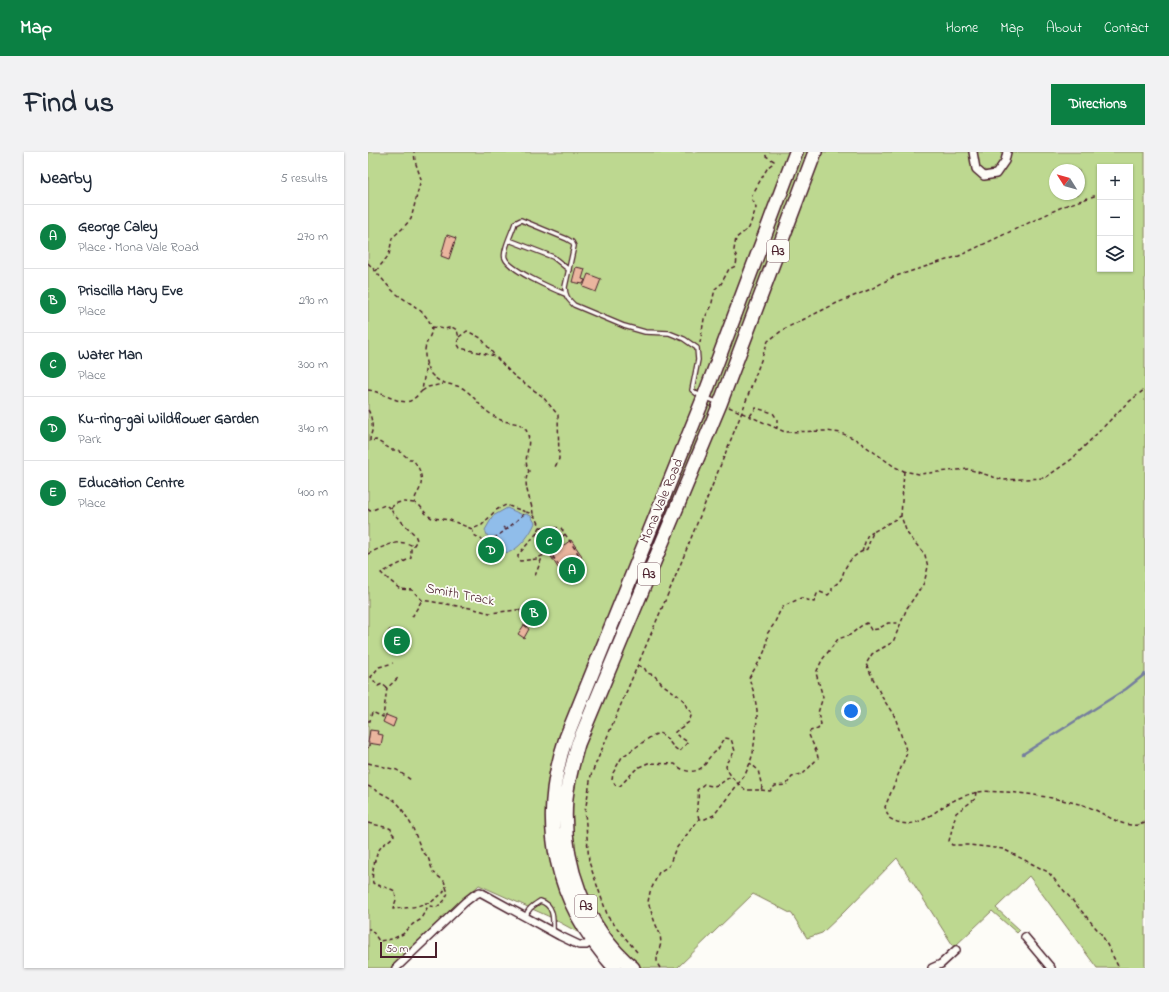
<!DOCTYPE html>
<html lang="en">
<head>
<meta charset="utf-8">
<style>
  :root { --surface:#fff; --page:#f2f2f3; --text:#1f2937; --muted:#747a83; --line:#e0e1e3; --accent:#0b8043 }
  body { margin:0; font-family:"Indie Flower",sans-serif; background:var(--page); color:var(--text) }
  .controls { position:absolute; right:12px; top:12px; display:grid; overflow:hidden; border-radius:0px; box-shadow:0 1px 3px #0004 }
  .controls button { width:36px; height:36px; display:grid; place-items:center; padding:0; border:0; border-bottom:1px solid var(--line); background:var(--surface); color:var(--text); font:20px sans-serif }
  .compass { position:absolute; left:681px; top:12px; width:36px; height:36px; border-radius:50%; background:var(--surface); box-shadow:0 1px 3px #0004; rotate:307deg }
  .scale { position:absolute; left:12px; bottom:10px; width:57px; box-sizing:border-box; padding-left:4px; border:2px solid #4a1f2b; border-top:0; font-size:11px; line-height:14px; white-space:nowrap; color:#4a1f2b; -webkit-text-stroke:3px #fdfcf7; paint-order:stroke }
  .you { position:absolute; left:483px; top:559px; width:14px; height:14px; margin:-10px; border:3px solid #fff; border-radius:50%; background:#1a73e8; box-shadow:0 0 0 6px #1a73e833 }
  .badge { display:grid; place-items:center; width:26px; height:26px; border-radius:50%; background:var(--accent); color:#fff; font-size:13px; font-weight:700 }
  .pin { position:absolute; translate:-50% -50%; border:2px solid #fff; box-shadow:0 1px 4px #0006 }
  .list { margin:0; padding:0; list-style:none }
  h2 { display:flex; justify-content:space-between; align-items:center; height:52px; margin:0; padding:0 16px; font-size:17px }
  h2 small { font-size:13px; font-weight:400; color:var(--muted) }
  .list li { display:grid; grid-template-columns:26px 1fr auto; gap:12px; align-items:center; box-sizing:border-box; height:64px; padding:0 16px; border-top:1px solid var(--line) }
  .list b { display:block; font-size:15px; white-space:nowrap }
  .list p { margin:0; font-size:13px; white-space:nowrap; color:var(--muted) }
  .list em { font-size:13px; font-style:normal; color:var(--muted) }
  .icon { flex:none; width:22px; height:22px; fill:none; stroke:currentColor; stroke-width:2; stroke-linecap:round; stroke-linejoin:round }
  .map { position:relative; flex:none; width:777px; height:816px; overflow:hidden; border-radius:0px }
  header { display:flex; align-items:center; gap:24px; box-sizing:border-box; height:56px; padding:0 20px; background:var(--accent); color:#fff }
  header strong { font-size:19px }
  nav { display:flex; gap:22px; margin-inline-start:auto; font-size:14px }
  .intro { display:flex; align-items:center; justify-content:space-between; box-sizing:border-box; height:96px; padding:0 24px }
  h1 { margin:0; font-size:28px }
  .button { padding:10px 18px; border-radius:0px; background:var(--accent); color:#fff; font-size:14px; font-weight:700 }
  main { display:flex; gap:24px; padding:0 24px }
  aside { flex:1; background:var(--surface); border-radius:0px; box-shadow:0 1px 3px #0004 }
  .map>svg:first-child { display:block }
  .green { fill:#bdd890; stroke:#847c5e; fill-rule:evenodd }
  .water { fill:#90bdea; stroke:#747e9e }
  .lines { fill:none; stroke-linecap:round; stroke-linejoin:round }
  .stream { stroke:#747e9e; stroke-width:2.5 }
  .building { fill:#eab59e; stroke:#4a1f2b }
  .lane-casing { stroke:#4a1f2b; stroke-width:6 }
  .street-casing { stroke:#4a1f2b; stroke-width:10 }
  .highway-casing { stroke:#4a1f2b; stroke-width:16 }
  .path { stroke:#4a1f2b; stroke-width:1.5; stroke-dasharray:4 3; stroke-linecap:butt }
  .lane { stroke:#fdfcf7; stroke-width:3.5 }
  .street { stroke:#fdfcf7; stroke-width:7 }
  .highway { stroke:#fdfcf7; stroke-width:13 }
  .labels { text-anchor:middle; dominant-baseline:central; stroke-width:3.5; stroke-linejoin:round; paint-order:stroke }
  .shield { fill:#fdfcf7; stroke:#806168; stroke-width:1 }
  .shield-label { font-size:13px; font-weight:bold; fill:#4a1f2b }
  .street-label { font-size:14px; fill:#4a1f2b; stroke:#fdfcf7 }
</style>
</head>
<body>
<header>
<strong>Map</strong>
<nav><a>Home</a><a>Map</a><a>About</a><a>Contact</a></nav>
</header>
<div class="intro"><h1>Find us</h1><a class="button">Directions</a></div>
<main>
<aside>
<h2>Nearby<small>5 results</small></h2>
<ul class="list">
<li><span class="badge">A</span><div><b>George Caley</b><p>Place · Mona Vale Road</p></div><em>270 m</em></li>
<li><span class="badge">B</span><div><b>Priscilla Mary Eve</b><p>Place</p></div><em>290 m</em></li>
<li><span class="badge">C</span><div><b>Water Man</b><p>Place</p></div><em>300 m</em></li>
<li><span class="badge">D</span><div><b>Ku-ring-gai Wildflower Garden</b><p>Park</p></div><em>340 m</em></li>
<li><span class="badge">E</span><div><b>Education Centre</b><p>Place</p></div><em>400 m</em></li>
</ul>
</aside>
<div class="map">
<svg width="777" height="816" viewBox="0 0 777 816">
  <rect width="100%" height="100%" fill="#fdfcf7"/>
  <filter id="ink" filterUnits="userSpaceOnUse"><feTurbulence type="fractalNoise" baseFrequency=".025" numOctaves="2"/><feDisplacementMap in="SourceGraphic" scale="8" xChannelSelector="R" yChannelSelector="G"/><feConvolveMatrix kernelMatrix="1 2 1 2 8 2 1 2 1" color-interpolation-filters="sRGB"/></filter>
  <g filter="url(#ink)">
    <path class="green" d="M0 0H777V816H729L661 724 628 756 652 778 649 781 624 759 586 795 529 706 475 761 454 781 439 786 424 762 385 742 309 816H275L182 765 111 733 22 816H0ZM732 15H762V117H732ZM687 18H711V42H687Z"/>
    <path class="water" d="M139 356 155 363 159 362 163 364 167 371C163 381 153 395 142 400 138 401 133 400 129 401L125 398 117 378 125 364Z"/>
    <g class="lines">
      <path class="stream" d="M655 602 758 537 777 522"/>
    </g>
    <path class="building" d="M79 83 88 86 81 107 73 104Z
      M208 115 217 117 214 127 217 128 215 132 204 130Z
      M220 122 233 127 228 140 215 135Z
      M203 388 214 404 202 412 206 417 203 419 199 414 192 419 182 403Z
      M156 473 161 477 156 486 150 482Z
      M21 478H35V482H38L37 496H20Z
      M18 563 28 567 25 575 15 570Z
      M2 578 10 579 9 582 15 583 13 593 0 591Z"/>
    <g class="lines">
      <g class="lane-casing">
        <path id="lane" d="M141 88 185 105 201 118
          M197 142C185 137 141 118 137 106 134 100 145 78 147 71L153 68 199 87 204 90 206 94 197 135C197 144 200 147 206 153L256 174 277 180 301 181 316 187 329 196 330 208 324 238 329 242 351 251
          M158 765C159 757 166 753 172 749 187 753 185 768 185 780"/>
      </g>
      <g class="street-casing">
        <path id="street" d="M605 0 608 17 616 24 628 22 637 9 639 0
          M657 785 683 816
          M28 816 97 750 106 743 112 740 192 784 211 793H218L227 787
          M564 816 573 812 588 798"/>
      </g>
      <g class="highway-casing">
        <path id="highway" d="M247 816C187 750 169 671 198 586L336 245 428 0
          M265 816C216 775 193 709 198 646 200 627 205 610 210 592L352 252 447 0"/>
      </g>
      <path class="path" d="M0 111C9 120 16 130 24 138 37 150 56 156 63 173 66 180 60 186 58 193 56 199 57 207 59 214 60 217 61 220 63 222 75 235 84 230 96 237 102 241 108 248 113 254 118 259 126 265 133 268 141 272 153 269 158 278 166 291 153 307 161 319 153 332 164 349 165 362
        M8 119 21 103 24 86 34 77 43 67 53 27 47 9 46 0
        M64 175 77 177 84 175 89 178 91 186 89 191 92 196 127 204 146 224 174 244 190 263 191 307 187 315
        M91 185 99 179 113 186 127 204
        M332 191 336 167 343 155 347 137 353 132 361 117 368 114 369 106 366 98 368 86 381 76 388 56 387 52 384 48V43L400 15 404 12 406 9 398 4 397 0
        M0 238C13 239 31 253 42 249 46 247 51 242 54 239L58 212
        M54 239 60 235 75 232
        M361 255 417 280 458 279 473 281 487 287 527 315 536 319 551 322 600 317 635 328 677 326 704 307 757 253 777 237
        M0 258C3 262 5 273 4 279 3 283 2 284 2 289L8 288 24 298H30L41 307H44C51 314 56 325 52 336 50 342 46 344 47 351L52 354 59 363 64 366 82 368 104 377 114 373 128 358 138 353 158 360
        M382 264 388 256 405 261 409 267V276
        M536 319 533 364 539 381 557 403 560 415 556 431 539 456 525 490 504 502 498 512 514 545 527 565 539 601 517 655 521 666C546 681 561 663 581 651 588 647 598 643 606 641 615 638 628 640 637 640 660 641 692 647 715 653 736 659 755 680 777 671
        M23 356C29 348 38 350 47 351
        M0 357 2 359 17 353 22 356 25 361 47 383 49 388 46 393H43
        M135 375 138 378
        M172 375 193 376 217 412
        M104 377 106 383 116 389 128 385 138 378 158 360C166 362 170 367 172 375L169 381 150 403V407L152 409 168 407 181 400
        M169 381 200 427
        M177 394 189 390 197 382
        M494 400 499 384 505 380
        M0 402C12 396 30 386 43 393V406L13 421 32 437 44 438 54 448 102 456 122 461 157 457 171 459
        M167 424 175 403
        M152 458 159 476
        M44 465 54 448
        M270 513 277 517 279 521 286 523 294 532 307 541 316 549 319 556 324 561 321 570 307 580V582L320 590 312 599C303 596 301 585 291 581L284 584 254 605 245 621 244 628 248 634H252L269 616 280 611 307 612C316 621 329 623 338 611 339 610 340 607 341 606 344 602 348 600 350 597 353 592 353 589 357 586L363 587 367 599 359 610 358 615C362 624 370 633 378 638H393L394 635 390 618 382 611
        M19 536 14 532 10 534 3 525 11 515 25 511
        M0 569H2L4 560 15 565 19 536 30 526
        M0 596 2 591
        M0 611 29 618 43 628
        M0 634 26 648 32 654 44 674 54 699 60 705 65 720 76 729 80 741 76 749 69 755 61 754 59 756 52 768 45 772 35 782 24 787 11 789 3 777H0
        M393 638 402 639 407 634 418 633 424 625 436 621 450 606 449 601 441 583 442 579 450 577 453 572 450 561 455 545 448 521 454 508 470 487 482 483 493 474 499 471 503 478 510 477 520 471H532
        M608 640 607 647 588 661 581 689 584 693H602L635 697 680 720 734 783 751 816
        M331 667C330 663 329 659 329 654 329 647 332 646 329 638L336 632C349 637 353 631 363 624
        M0 671 21 676 23 677V680L26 683C23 688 18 690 14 694 7 701 3 722 5 731 12 735 19 735 27 739L28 748 25 757C33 756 41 756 49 754 54 753 57 750 62 751L75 741 78 734
        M771 672 777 668
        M269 800 240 765 221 710 217 660 223 623 311 416 374 260 400 189 416 177 469 151 503 137 525 125 591 104 696 54 729 43
        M292 816 289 811V805L293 791 292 782 287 771 280 750 282 740 291 720 301 714 307 698 331 667H337L346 663 377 623 382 611 385 601 389 568V558L386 541 381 526C389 512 401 499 399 482L406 472 412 459 416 454 433 446 446 450 449 442 452 440 460 443 464 439V435C478 426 472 424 479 413 484 405 490 401 499 397L505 380 533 364"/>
      <use href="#lane" class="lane"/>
      <use href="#street" class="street"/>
      <use href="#highway" class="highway"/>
    </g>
  </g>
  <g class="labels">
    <g class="shield">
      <rect x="399" y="88" width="22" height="22" rx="3"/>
      <rect x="270" y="411" width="22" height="22" rx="3"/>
      <rect x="207" y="743" width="22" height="22" rx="3"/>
    </g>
    <g class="shield-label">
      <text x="410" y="99">A3</text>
      <text x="281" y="422">A3</text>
      <text x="218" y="754">A3</text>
    </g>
    <g class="street-label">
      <text transform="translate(294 349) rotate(-67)">Mona Vale Road</text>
      <text transform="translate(92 443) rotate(11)">Smith Track</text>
    </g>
  </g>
</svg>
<div class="controls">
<button>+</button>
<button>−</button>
<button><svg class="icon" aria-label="layers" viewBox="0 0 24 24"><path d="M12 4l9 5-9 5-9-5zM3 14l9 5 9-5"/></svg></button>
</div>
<svg class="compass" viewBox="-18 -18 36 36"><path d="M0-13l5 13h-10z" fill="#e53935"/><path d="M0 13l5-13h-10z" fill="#747a83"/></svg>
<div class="scale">50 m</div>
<div class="you"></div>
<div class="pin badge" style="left:204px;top:418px">A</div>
<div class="pin badge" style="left:166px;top:461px">B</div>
<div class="pin badge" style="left:181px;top:389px">C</div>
<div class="pin badge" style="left:123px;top:398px">D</div>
<div class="pin badge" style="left:29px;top:489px">E</div>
</div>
</main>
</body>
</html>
